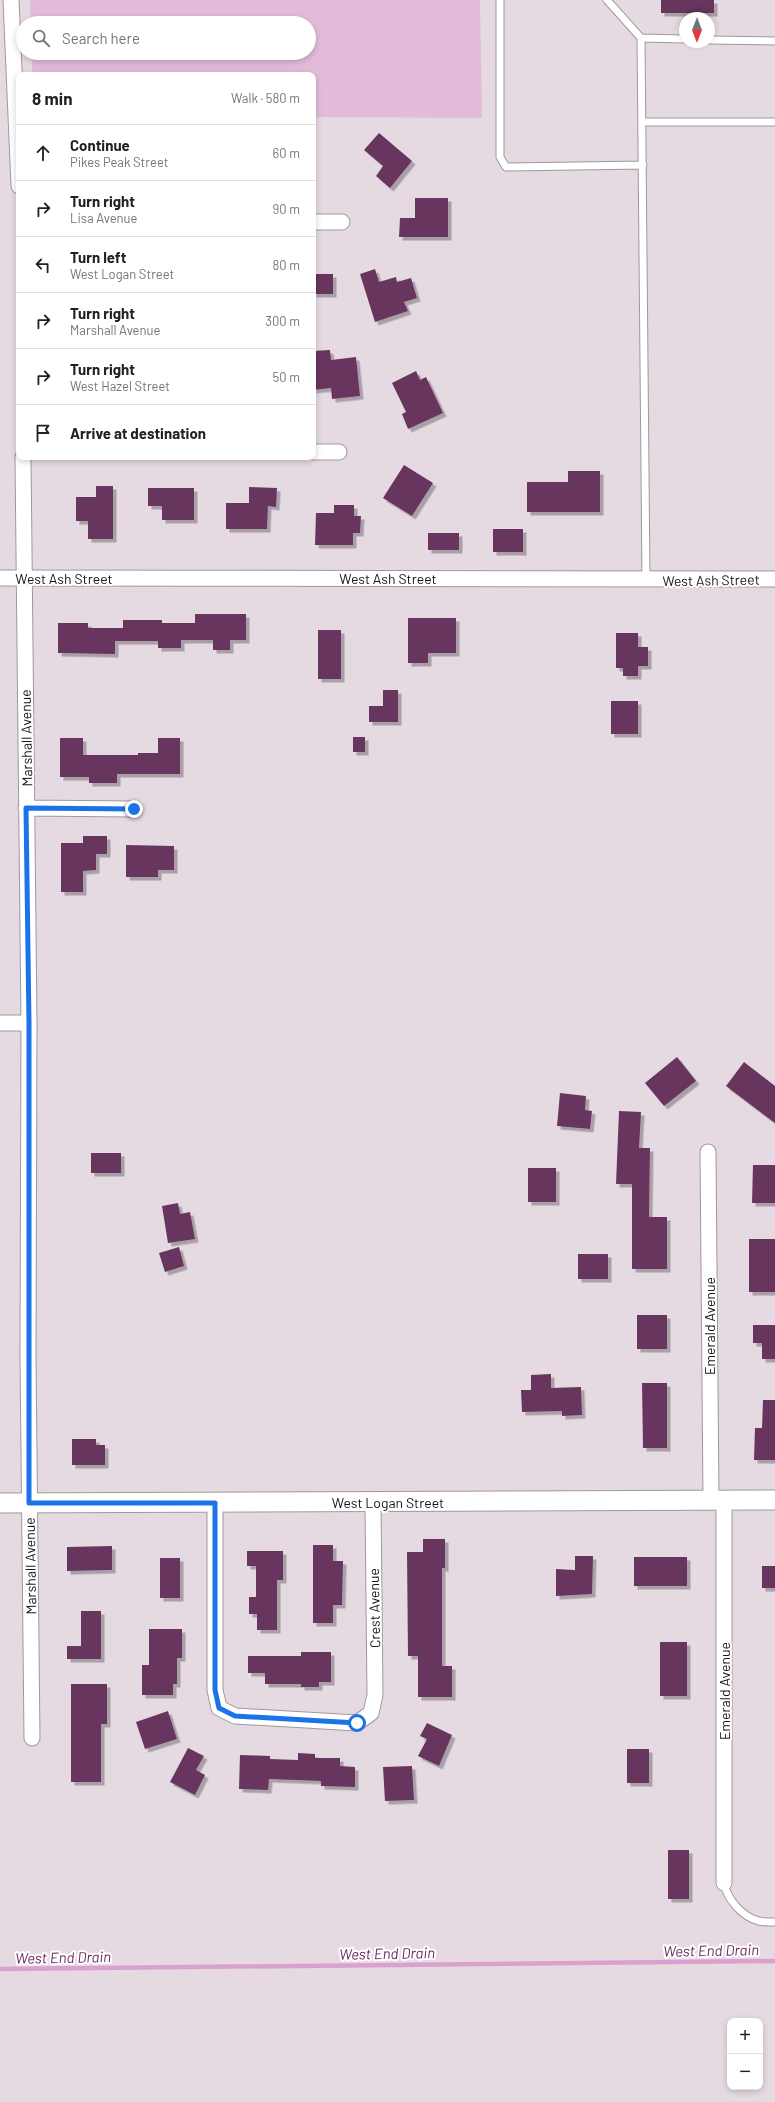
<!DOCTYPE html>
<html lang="en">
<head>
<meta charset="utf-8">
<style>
  :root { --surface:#fff; --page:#f6f6f6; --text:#202124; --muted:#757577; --line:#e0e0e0 }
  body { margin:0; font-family:Barlow,sans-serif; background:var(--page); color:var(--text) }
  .controls { position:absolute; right:12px; bottom:12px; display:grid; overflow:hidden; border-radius:8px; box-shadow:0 2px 6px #0003 }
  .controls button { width:36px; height:36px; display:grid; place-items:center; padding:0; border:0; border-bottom:1px solid var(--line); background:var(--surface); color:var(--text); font:20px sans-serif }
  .compass { position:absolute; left:679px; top:12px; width:36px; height:36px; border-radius:50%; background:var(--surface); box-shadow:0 2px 6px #0003; rotate:180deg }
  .stop { position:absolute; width:12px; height:12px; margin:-9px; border:3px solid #1a73e8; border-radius:50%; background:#fff }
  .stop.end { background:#1a73e8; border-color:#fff; box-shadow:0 1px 4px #0008 }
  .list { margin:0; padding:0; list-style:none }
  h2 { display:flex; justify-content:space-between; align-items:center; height:52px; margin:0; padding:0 16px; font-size:17px }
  h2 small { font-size:13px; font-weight:400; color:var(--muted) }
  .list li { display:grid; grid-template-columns:26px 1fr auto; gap:12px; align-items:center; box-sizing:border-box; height:56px; padding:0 16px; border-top:1px solid var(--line) }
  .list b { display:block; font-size:15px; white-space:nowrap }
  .list p { margin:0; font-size:13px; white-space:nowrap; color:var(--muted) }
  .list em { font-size:13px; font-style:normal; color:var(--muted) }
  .icon { flex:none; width:22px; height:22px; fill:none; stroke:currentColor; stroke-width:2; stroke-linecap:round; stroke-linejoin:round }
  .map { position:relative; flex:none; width:775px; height:2102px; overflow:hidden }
  .search { position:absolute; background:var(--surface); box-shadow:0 2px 6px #0003; left:16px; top:16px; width:300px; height:44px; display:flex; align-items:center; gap:10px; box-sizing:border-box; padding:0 14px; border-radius:22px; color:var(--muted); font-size:15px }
  .panel { position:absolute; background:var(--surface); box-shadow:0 2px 6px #0003; left:16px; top:72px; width:300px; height:388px; border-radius:8px }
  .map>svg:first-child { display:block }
  .green { fill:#e2bbd9 }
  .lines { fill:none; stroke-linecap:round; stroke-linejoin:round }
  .stream { stroke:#daa0ce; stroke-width:4.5 }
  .building { fill:#68365f; filter:url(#shadow) }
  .service-casing { stroke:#a1979e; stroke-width:9 }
  .minor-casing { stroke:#a1979e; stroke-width:17 }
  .tertiary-casing { stroke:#a1979e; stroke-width:21 }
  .service { stroke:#fff; stroke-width:7 }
  .minor { stroke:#fff; stroke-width:15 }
  .tertiary { stroke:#fff; stroke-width:19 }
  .route { stroke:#1a73e8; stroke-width:5 }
  .labels { text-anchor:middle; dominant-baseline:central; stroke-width:4; stroke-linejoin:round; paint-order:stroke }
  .street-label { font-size:14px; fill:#181517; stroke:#fff }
  .water-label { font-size:15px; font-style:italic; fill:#6f2c65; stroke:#fff }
</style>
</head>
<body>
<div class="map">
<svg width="775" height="2102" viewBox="0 0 775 2102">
  <defs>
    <filter id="shadow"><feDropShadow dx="3.5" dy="3.5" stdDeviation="0" flood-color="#0004"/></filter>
  </defs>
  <rect width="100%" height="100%" fill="#e5dae2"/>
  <path class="green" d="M30 0H480L482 118 313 117V75H32V53H309V23H31Z"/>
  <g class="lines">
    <path class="stream" d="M0 1969 775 1961"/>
  </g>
  <path class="building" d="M661 0H714V13H661Z
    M379 133 412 161 390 188 376 176 383 166 364 150Z
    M415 198H448V237H399L400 218H415Z
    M375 269 379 282 396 277 397 282 411 278 417 298 404 302 408 311 375 322 360 274Z
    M313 274H333V294H313Z
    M330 350 331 360 356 357 360 396 332 399 331 388 313 390V351Z
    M416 371 420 380 426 377 443 413 408 429 402 414 406 412 392 383Z
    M404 465 433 483 412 516 383 498Z
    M568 471H600V512H527V482H568Z
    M96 486H113V539H88V521H76V497H96Z
    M249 487 277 488 276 507 268 506 267 529H226V503H249Z
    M148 488H194V520H162V506H148Z
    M334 505H354V516H361L360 533H353V545H315L316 513H334Z
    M493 529H523V552H493Z
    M428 533H459V550H428Z
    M195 614H246V640H230V650H213V640H181V648H158V641H115V654L58 653V623H88V628H123V620H162V623H195Z
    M408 618H456V653H428V663H408Z
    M318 630H341V679H318Z
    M616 633H638V647H648V666H638V676H623V668H616Z
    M383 690H398V722H369V706H383Z
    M611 701H638V734H611Z
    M353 737H365V752H353Z
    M60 738H83V755H138V753H158V738H180V774H117V783H89V777H60Z
    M83 836H107V854H96V870L83 871V892H61V843H83Z
    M126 845 174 846V870H158V877H126Z
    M677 1057 696 1081 664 1106 645 1083Z
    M744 1062 775 1086V1123L726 1086Z
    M560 1093 586 1096 585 1110 592 1111 590 1129 557 1126Z
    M619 1111 641 1112 639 1148H650L649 1217H667V1269H632V1184H616Z
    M91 1153H121V1173H91Z
    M753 1165H775V1203H752Z
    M528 1168H556V1202H528Z
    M178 1203 180 1214 190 1212 195 1239 168 1243 162 1206Z
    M749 1239H775V1292H749Z
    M179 1247 184 1266 165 1272 159 1253Z
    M578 1254H608V1279H578Z
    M637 1315H667V1349H637Z
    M753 1325H775V1359H762V1343H753Z
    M551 1374V1388L581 1387 582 1415 562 1416V1411L522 1412 521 1390H531V1375Z
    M642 1383H667V1448H643Z
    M763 1400H775V1460H754L755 1428H762Z
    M72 1439H96V1445H105V1465H72Z
    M423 1539H445V1568H442V1666H452V1697H418V1656H408L407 1552H423Z
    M313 1545H333V1561H343L342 1605H333V1623H313Z
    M112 1546V1570L67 1571V1547Z
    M247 1551H283V1580H277V1630H257V1614H249V1597H256V1566H247Z
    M575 1556H593L592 1594 556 1596V1569L575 1570Z
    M634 1557H687V1586H634Z
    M160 1558H180V1598H160Z
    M762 1566H775V1588H762Z
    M81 1611H101V1659H67V1646H81Z
    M149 1629H182V1658H177V1684H173V1695H142V1665H149Z
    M660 1642H687V1696H660Z
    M301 1652H331V1682H319V1687H301V1684H265V1673H248V1656H301Z
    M71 1684H107V1724H101V1782H71Z
    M168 1711 177 1739 145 1749 136 1722Z
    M427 1723 452 1735 439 1766 418 1756 427 1739 420 1736Z
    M188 1748 204 1756 196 1770 205 1775 195 1795 170 1782Z
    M627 1749H649V1783H627Z
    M298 1753 315 1754V1758H340V1766L355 1767V1787L321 1786V1781L269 1779 268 1790 239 1789 240 1755 270 1756V1759L298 1760Z
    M412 1766 414 1800 385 1801 383 1767Z
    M668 1850H689V1899H668Z"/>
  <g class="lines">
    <g class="service-casing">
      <path id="service" d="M500 0V157L506 167 643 165
        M607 0 641 38 646 580
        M641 38 685 39
        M709 40 775 41
        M643 122H775
        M724 1883C727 1899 742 1917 759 1921 764 1922 770 1922 775 1922"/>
    </g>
    <g class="minor-casing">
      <path id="minor" d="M11 0 19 186
        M313 222H342
        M313 452H339
        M23 457 29 1023 28 1357 32 1738
        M0 578 775 579
        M26 808 134 809
        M0 1023H29
        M708 1152 711 1500
        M724 1499V1883
        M215 1503V1690L219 1708 235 1716 357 1723 371 1713 375 1695 373 1503"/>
    </g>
    <g class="tertiary-casing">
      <path id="tertiary" d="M0 1503 775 1500"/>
    </g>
    <use href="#service" class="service"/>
    <use href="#minor" class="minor"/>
    <use href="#tertiary" class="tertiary"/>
  </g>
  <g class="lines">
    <path class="route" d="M134 809 26 808 29 1023V1503H215V1690L219 1708 235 1716 357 1723"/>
  </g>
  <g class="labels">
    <g class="street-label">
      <text x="64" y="578">West Ash Street</text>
      <text x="388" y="578">West Ash Street</text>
      <text transform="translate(711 580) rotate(-1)">West Ash Street</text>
      <text transform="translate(26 738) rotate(-91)">Marshall Avenue</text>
      <text transform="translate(709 1326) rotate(-90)">Emerald Avenue</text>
      <text x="388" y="1502">West Logan Street</text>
      <text transform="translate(30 1566) rotate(-91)">Marshall Avenue</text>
      <text transform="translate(374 1608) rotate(-91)">Crest Avenue</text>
      <text transform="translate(724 1691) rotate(-90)">Emerald Avenue</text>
    </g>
    <g class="water-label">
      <text transform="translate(711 1950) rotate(-1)">West End Drain</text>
      <text transform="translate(387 1953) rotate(-1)">West End Drain</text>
      <text transform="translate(63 1957) rotate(-1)">West End Drain</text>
    </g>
  </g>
</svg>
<div class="controls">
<button>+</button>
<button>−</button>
</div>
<svg class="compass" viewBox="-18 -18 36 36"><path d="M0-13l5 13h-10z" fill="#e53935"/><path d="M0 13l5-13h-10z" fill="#757577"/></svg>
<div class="stop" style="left:357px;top:1723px"></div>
<div class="stop end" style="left:134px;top:809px"></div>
<div class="search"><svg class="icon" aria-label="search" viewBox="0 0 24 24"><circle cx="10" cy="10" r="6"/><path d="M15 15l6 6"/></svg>Search here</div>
<section class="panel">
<h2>8 min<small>Walk · 580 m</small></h2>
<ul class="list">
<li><svg class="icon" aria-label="ahead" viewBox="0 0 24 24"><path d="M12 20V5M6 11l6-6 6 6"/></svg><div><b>Continue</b><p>Pikes Peak Street</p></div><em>60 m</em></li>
<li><svg class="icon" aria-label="right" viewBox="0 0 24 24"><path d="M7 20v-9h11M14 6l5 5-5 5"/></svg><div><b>Turn right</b><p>Lisa Avenue</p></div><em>90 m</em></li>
<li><svg class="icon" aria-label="left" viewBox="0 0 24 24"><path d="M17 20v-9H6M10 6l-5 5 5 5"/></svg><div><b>Turn left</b><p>West Logan Street</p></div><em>80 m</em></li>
<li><svg class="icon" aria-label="right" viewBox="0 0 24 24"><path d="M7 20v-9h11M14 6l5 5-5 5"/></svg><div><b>Turn right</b><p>Marshall Avenue</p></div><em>300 m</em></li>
<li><svg class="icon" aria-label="right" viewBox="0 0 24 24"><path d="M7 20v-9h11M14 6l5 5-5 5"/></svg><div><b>Turn right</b><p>West Hazel Street</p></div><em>50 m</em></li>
<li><svg class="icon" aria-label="arrive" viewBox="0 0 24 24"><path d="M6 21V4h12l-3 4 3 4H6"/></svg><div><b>Arrive at destination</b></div></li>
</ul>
</section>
</div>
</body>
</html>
